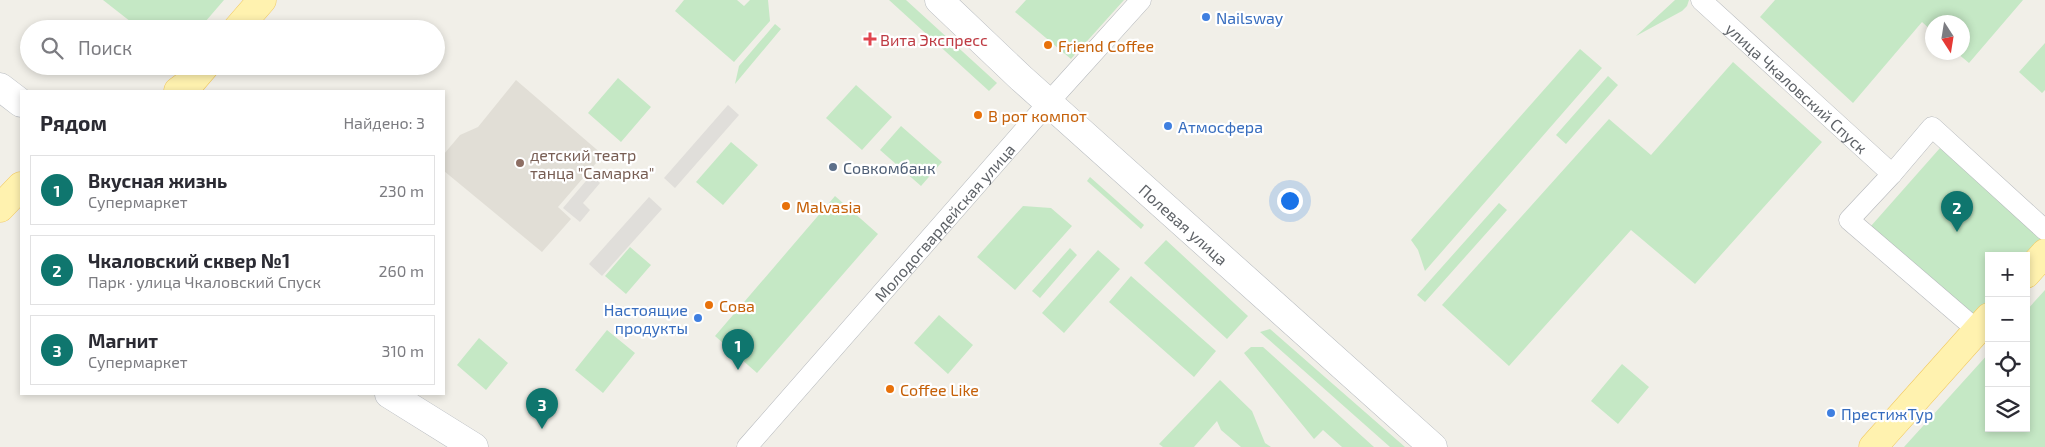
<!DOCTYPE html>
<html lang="ru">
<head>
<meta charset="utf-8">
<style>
  :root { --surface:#fff; --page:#f2f2f3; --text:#2b2b33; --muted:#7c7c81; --line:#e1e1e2; --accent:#0f766e }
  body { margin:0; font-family:"Exo 2",sans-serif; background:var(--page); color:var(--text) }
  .controls { position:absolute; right:15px; bottom:15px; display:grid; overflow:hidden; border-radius:0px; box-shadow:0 2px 8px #0003 }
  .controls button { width:45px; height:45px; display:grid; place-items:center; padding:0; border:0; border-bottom:1px solid var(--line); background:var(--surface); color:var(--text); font:25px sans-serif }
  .compass { position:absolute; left:1925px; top:15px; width:45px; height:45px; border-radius:50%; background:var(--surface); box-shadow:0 2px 8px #0003; rotate:168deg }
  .you { position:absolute; left:1289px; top:200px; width:18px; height:18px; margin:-12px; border:4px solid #fff; border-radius:50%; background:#1a73e8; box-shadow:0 0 0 8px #1a73e833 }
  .badge { display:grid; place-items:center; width:32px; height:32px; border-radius:50%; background:var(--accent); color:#fff; font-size:16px; font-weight:700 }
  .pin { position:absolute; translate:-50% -41px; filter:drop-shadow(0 1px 2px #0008) }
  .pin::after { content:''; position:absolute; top:26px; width:18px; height:15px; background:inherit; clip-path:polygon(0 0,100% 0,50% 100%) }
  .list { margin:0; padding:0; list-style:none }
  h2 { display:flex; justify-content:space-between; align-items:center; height:65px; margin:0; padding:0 20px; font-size:21px }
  h2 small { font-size:16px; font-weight:400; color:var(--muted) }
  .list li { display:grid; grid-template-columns:32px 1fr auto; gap:15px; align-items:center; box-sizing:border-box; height:70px; margin:0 10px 10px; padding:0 10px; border:1px solid var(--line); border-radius:0px }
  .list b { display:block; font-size:19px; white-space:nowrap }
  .list p { margin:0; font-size:16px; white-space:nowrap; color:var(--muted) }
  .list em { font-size:16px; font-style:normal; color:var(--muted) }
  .icon { flex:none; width:28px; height:28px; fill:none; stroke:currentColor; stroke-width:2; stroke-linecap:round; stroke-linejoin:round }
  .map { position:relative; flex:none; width:2045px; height:447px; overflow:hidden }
  .search { position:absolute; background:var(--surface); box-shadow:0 2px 8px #0003; left:20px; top:20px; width:425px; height:55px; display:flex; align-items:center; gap:12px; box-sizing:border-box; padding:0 18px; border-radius:28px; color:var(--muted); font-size:19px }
  .panel { position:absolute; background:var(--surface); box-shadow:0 2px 8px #0003; left:20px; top:90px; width:425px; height:305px; border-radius:0px }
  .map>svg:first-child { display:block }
  .industrial { fill:#e0deda }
  .education { fill:#e1ded6 }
  .green { fill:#c5e8c5 }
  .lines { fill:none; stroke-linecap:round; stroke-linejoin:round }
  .street-casing { stroke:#b5b8bc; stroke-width:21 }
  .secondary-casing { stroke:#b6babf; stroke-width:29 }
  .primary-casing { stroke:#f2c960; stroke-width:29 }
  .street { stroke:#fff; stroke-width:20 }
  .secondary { stroke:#fff; stroke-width:28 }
  .primary { stroke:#fff2af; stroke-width:28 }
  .shop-dot { fill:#3f7fe0; stroke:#fff; stroke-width:2 }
  .health-dot { fill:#e0444e; stroke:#fff; stroke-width:2 }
  .food-dot { fill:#e8710a; stroke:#fff; stroke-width:2 }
  .education-dot { fill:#8d6e63; stroke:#fff; stroke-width:2 }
  .service-dot { fill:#5c6f8a; stroke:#fff; stroke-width:2 }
  .labels { text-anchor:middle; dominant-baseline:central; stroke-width:4.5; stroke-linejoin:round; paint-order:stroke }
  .shop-label { font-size:16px; fill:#366cbe; stroke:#fff; text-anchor:start }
  .health-label { font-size:16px; fill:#be3a42; stroke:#fff; text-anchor:start }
  .food-label { font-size:16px; fill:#c56008; stroke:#fff; text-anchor:start }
  .street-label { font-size:16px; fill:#5f6368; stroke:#fff }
  .education-label { font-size:16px; fill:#785e54; stroke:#fff; text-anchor:start }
  .service-label { font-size:16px; fill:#4e5e75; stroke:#fff; text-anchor:start }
</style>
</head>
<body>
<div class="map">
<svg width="2045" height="447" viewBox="0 0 2045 447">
  <rect width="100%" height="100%" fill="#f1efe8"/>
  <path class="industrial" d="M728 105 739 115 675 188 664 178Z
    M591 175 600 183 583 203 590 210 580 222 563 208Z
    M649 197 662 209 602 276 589 264Z"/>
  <path class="education" d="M516 80 603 155 558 207 571 219 542 252 444 171V154L460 135 478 127Z"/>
  <path class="green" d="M103 0H224L199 29H140Z
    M684 0H737L744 6 750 0H768L770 21 734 62 675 11Z
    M889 0H906L997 83 989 91Z
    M1026 0H1124L1071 59 1015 12Z
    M1675 0H1689L1687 6 1682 11 1636 36Z
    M1775 0H2023L1969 63 1957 53 1962 52V22H1932V31L1922 22 1853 103 1760 17Z
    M775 24 781 29 735 84 739 66Z
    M2045 43V90L2042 93 2019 72Z
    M1580 49 1602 68 1425 271 1418 250 1411 240Z
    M1733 62 1822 142 1695 284 1631 230 1509 366 1442 305 1609 119 1651 155Z
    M1608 76 1618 85 1566 144 1556 135Z
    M618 78 651 107 621 142 588 113Z
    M856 85 892 117 862 150 826 118Z
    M901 126 942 162 921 186 880 150Z
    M731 142 758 165 723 205 696 182Z
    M1940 148 2042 238 2026 257 1989 256V299L1973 316 1871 226Z
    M1090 177 1144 225 1141 229 1087 181Z
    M835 196 878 234 757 373 715 336Z
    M1499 203 1507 210 1425 302 1417 295Z
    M1023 206 1051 208 1072 226 1015 290 977 257Z
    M1166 240 1248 316 1227 339 1144 263Z
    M630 247 651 265 626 294 605 276Z
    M1070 248 1077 255 1040 298 1032 291Z
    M1098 250 1120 269 1064 333 1042 313Z
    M1131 276 1216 351 1194 377 1109 302Z
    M2045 290V447H1904L1989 353V428H2026V311Z
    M939 315 973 345 948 374 914 343Z
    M1270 329 1405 447H1390L1260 332Z
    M607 330 635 353 603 393 575 370Z
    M479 338 508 363 486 390 457 365Z
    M1251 347H1263L1374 447H1342L1323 430 1314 439 1244 353Z
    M1622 364 1649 387 1618 424 1591 401Z
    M1220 380 1252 411 1265 443 1271 447H1241L1221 430 1217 421 1194 447H1163L1159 444Z"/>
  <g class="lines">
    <g class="street-casing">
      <g id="street">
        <path id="s1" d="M1701 0 1892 174 1932 127 2045 230"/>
        <path d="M1892 174 1849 220 1977 330"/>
        <path id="s2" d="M747 447 1049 102 1141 0"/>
      </g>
    </g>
    <g class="secondary-casing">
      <g id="secondary">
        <path id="s3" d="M939 0 1021 78 1433 447"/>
        <path d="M0 87 21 103"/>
        <path d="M389 394 474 447"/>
      </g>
    </g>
    <g class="primary-casing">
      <path id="primary" d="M237 29 262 0
        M178 91 193 80 205 66
        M0 208 21 186
        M2026 274 2045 253
        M1873 447 1989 317"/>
    </g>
    <use href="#street" class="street"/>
    <use href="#secondary" class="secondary"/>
    <use href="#primary" class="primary"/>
  </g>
  <g class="shop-dot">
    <circle cx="1206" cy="17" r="5"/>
    <circle cx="1168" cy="126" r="5"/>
    <circle cx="698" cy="318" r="5"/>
    <circle cx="1831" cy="413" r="5"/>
  </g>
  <path class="health-dot" d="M867.5 31.5h5v5h5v5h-5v5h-5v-5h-5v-5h5z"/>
  <g class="food-dot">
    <circle cx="1048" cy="45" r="5"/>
    <circle cx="978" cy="115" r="5"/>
    <circle cx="786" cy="206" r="5"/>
    <circle cx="709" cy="305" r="5"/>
    <circle cx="890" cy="389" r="5"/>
  </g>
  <circle class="education-dot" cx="520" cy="163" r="5"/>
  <circle class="service-dot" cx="833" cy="167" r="5"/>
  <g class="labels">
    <g class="shop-label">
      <text x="1216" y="17">Nailsway</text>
      <text x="1178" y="126">Атмосфера</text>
      <text x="688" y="309" text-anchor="end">Настоящие<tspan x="688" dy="18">продукты</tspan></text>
      <text x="1841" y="413">ПрестижТур</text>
    </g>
    <g class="health-label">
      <text x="880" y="39">Вита Экспресс</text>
    </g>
    <g class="food-label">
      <text x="1058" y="45">Friend Coffee</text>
      <text x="988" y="115">В рот компот</text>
      <text x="796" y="206">Malvasia</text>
      <text x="719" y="305">Сова</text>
      <text x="900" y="389">Coffee Like</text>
    </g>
    <g class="street-label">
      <text stroke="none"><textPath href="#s1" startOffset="130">улица Чкаловский Спуск</textPath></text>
      <text stroke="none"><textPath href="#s2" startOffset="299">Молодогвардейская улица</textPath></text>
      <text stroke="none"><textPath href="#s3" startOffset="332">Полевая улица</textPath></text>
    </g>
    <g class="education-label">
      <text x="530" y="154">детский театр<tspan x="530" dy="18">танца "Самарка"</tspan></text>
    </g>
    <g class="service-label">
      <text x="843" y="167">Совкомбанк</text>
    </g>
  </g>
</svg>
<div class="controls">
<button>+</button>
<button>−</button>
<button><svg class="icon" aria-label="locate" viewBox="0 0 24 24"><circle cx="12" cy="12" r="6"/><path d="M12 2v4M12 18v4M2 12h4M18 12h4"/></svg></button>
<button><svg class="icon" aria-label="layers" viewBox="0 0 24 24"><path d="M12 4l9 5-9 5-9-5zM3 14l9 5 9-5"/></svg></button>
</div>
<svg class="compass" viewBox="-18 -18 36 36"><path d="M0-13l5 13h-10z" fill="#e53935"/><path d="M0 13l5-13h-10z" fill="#7c7c81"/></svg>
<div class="you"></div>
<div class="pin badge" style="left:738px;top:370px">1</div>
<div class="pin badge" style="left:1957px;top:232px">2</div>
<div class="pin badge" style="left:542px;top:429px">3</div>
<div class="search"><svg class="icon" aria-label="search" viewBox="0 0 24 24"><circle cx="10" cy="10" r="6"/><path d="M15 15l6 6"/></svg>Поиск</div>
<section class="panel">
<h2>Рядом<small>Найдено: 3</small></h2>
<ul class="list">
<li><span class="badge">1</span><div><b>Вкусная жизнь</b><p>Супермаркет</p></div><em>230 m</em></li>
<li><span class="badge">2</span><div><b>Чкаловский сквер №1</b><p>Парк · улица Чкаловский Спуск</p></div><em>260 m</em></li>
<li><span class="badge">3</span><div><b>Магнит</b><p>Супермаркет</p></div><em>310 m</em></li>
</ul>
</section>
</div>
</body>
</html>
